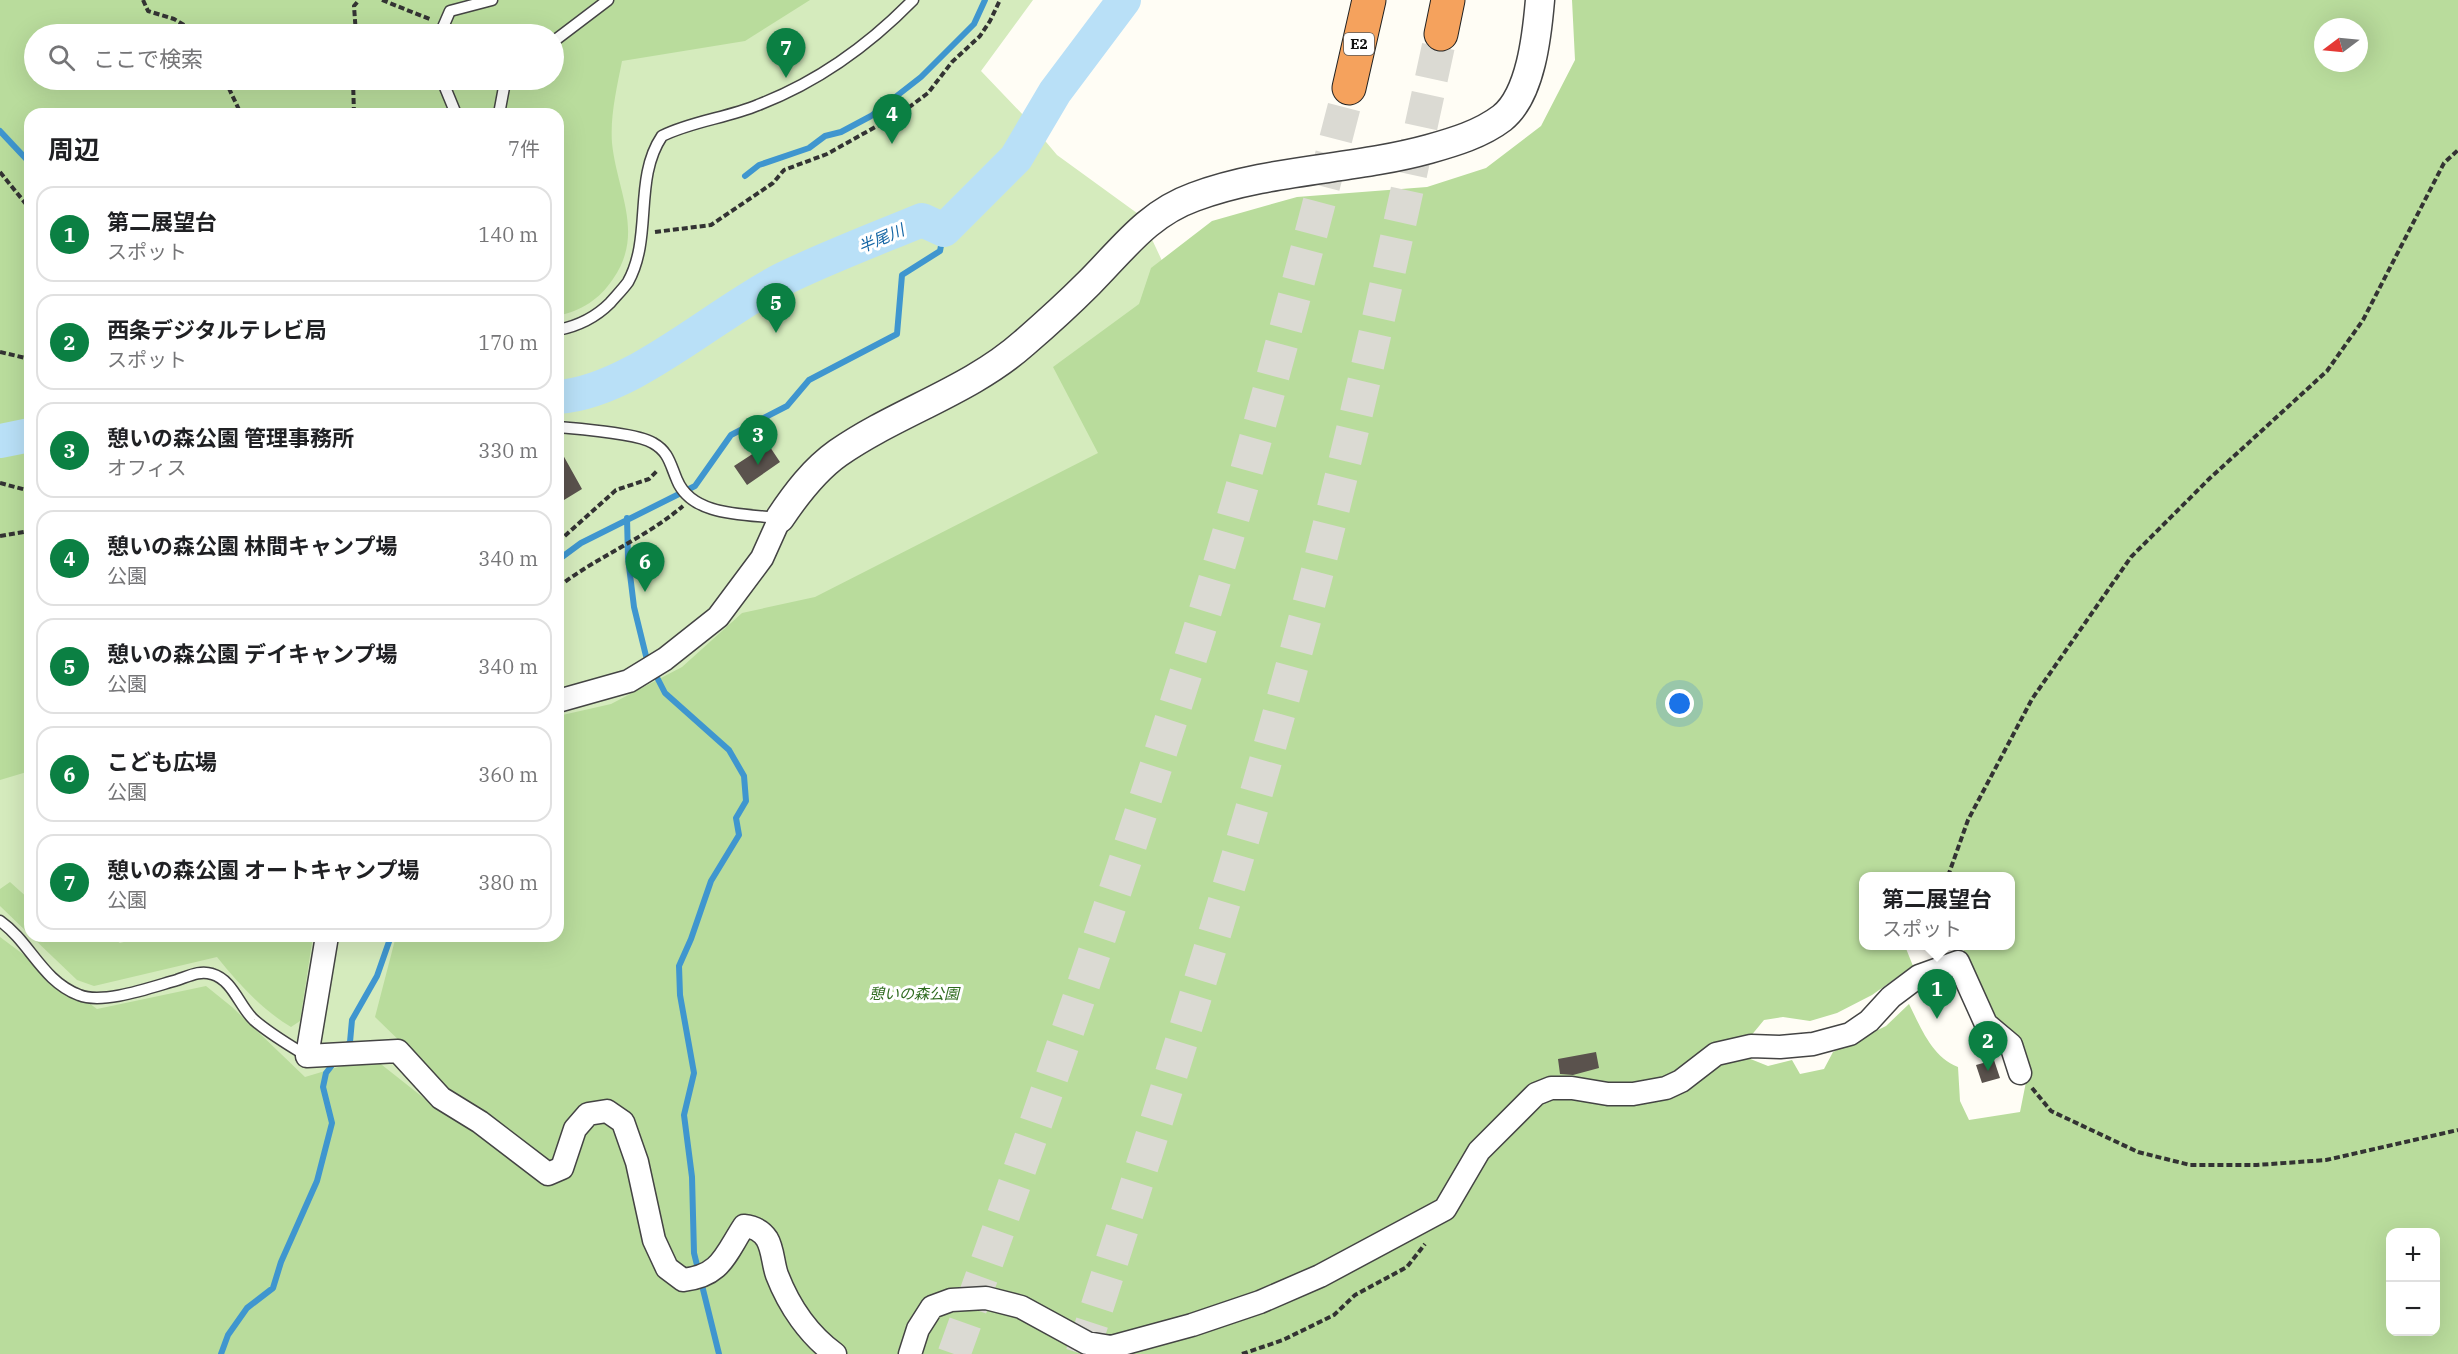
<!DOCTYPE html>
<html lang="ja">
<head>
<meta charset="utf-8">
<style>
  :root { --surface:#fff; --page:#f2f2f2; --text:#202124; --muted:#757577; --line:#e0e0e0; --accent:#0b8043 }
  body { margin:0; font-family:"IBM Plex Serif","Noto Sans JP",serif; background:var(--page); color:var(--text) }
  .controls { position:absolute; right:18px; bottom:18px; display:grid; overflow:hidden; border-radius:12px; box-shadow:0 6px 24px #0002 }
  .controls button { width:54px; height:54px; display:grid; place-items:center; padding:0; border:0; border-bottom:2px solid var(--line); background:var(--surface); color:var(--text); font:30px sans-serif }
  .compass { position:absolute; left:2314px; top:18px; width:54px; height:54px; border-radius:50%; background:var(--surface); box-shadow:0 6px 24px #0002; rotate:254deg }
  .you { position:absolute; left:1680px; top:704px; width:21px; height:21px; margin:-15px; border:4px solid #fff; border-radius:50%; background:#1a73e8; box-shadow:0 0 0 9px #1a73e833 }
  .badge { display:grid; place-items:center; width:39px; height:39px; border-radius:50%; background:var(--accent); color:#fff; font-size:20px; font-weight:700 }
  .pin { position:absolute; translate:-50% -50px; filter:drop-shadow(0 2px 3px #0008) }
  .pin::after { content:''; position:absolute; top:32px; width:21px; height:18px; background:inherit; clip-path:polygon(0 0,100% 0,50% 100%) }
  .popup { position:absolute; left:1859px; top:872px; width:156px; height:78px; box-sizing:border-box; display:grid; place-content:center; border-radius:12px; background:var(--surface); filter:drop-shadow(0 2px 4px #0005); font-size:20px; white-space:nowrap; color:var(--muted) }
  .popup b { font-size:22px; color:var(--text) }
  .popup::after { content:''; position:absolute; left:50%; top:100%; margin-left:-12px; border:12px solid transparent; border-top-color:var(--surface) }
  .list { margin:0; padding:0; list-style:none }
  h2 { display:flex; justify-content:space-between; align-items:center; height:78px; margin:0; padding:0 24px; font-size:26px }
  h2 small { font-size:20px; font-weight:400; color:var(--muted) }
  .list li { display:grid; grid-template-columns:39px 1fr auto; gap:18px; align-items:center; box-sizing:border-box; height:96px; margin:0 12px 12px; padding:0 12px; border:2px solid var(--line); border-radius:18px }
  .list b { display:block; font-size:22px; white-space:nowrap }
  .list p { margin:0; font-size:20px; white-space:nowrap; color:var(--muted) }
  .list em { font-size:20px; font-style:normal; color:var(--muted) }
  .icon { flex:none; width:33px; height:33px; fill:none; stroke:currentColor; stroke-width:2; stroke-linecap:round; stroke-linejoin:round }
  .map { position:relative; flex:none; width:2458px; height:1354px; overflow:hidden }
  .search { position:absolute; background:var(--surface); box-shadow:0 6px 24px #0002; left:24px; top:24px; width:540px; height:66px; display:flex; align-items:center; gap:15px; box-sizing:border-box; padding:0 21px; border-radius:33px; color:var(--muted); font-size:22px }
  .panel { position:absolute; background:var(--surface); box-shadow:0 6px 24px #0002; left:24px; top:108px; width:540px; height:834px; border-radius:18px }
  .map>svg:first-child { display:block }
  .green { fill:#d5ebbd; fill-rule:evenodd }
  .forest { fill:#b9dc9c; fill-rule:evenodd }
  .lines { fill:none; stroke-linecap:round; stroke-linejoin:round }
  .stream { stroke:#3f96cf; stroke-width:6 }
  .river { stroke:#b9e0f7; stroke-width:34 }
  .building { fill:#5a524d }
  .motorway-tunnel { stroke:#dbdad3; stroke-width:33; stroke-dasharray:33 16; stroke-linecap:butt }
  .service-casing { stroke:#444; stroke-width:13 }
  .minor-casing { stroke:#444; stroke-width:25 }
  .tertiary-casing { stroke:#444; stroke-width:31 }
  .motorway-casing { stroke:#222; stroke-width:35 }
  .path { stroke:#333; stroke-width:4; stroke-dasharray:6 3; stroke-linecap:butt }
  .service { stroke:#fff; stroke-width:10 }
  .minor { stroke:#fff; stroke-width:22 }
  .tertiary { stroke:#fff; stroke-width:28 }
  .motorway { stroke:#f5a25d; stroke-width:33 }
  .labels { text-anchor:middle; dominant-baseline:central; stroke-width:6; stroke-linejoin:round; paint-order:stroke }
  .shield { fill:#fff; stroke:#585858; stroke-width:1.5 }
  .shield-label { font-size:14px; font-weight:bold; fill:#111 }
  .park-label { font-size:15px; font-style:italic; fill:#2f6b1f; stroke:#fff }
  .water-label { font-size:16px; font-style:italic; fill:#1768a6; stroke:#fff }
</style>
</head>
<body>
<div class="map">
<svg width="2458" height="1354" viewBox="0 0 2458 1354">
  <rect width="100%" height="100%" fill="#fffdf5"/>
  <path class="green" d="M0 0H1033L981 71 1025 117 1057 155 1141 216 1164 265 1145 678 0 1354ZM34 34H554V80H34ZM30 114H558V936H30Z"/>
  <path class="forest" d="M0 0H810L745 41 622 61C617 87 610 116 612 143 617 192 645 233 613 279 599 300 582 310 558 316V114H30V771L0 780ZM34 34H554V80H34Z
    M1572 0H2458V1354H0V937L97 1009 206 986 232 1007 305 1077 345 1065 377 1061 425 1099 413 1054 375 1017 396 936H558V716L611 704 682 667 742 613 815 597 1098 453 1053 367 1139 304 1151 268 1212 221 1297 197 1427 187 1486 168 1541 126 1575 60ZM2323 27H2359V63H2323ZM1864 876H2010V946H1962L1992 1023 2028 1072 2020 1112 1969 1120 1960 1101 1958 1067C1932 1057 1921 1028 1909 1004L1886 1026 1833 1052 1824 1069 1800 1074 1792 1060 1768 1066 1743 1056 1750 1037 1764 1020 1783 1017 1810 1021 1837 1013 1872 995 1913 966 1905 946H1864ZM2390 1232H2436V1332H2390Z
    M10 882 30 900V935L0 906V889Z
    M31 936H108L120 943 147 936H313L300 1021 291 1027C261 1009 239 984 217 957L94 986 77 980Z"/>
  <g class="lines">
    <path class="stream" d="M0 131 30 163
      M745 176 759 165 809 148 825 136 841 132 871 116 921 77 974 24 985 0
      M627 518 628 558 634 607 646 656 665 693 729 750 744 776 746 801 736 818 739 835 711 881 691 939 679 966 680 995 694 1073 684 1115 692 1177 694 1253 719 1354
      M558 560 581 543 695 486 731 435 787 406 809 380 897 334 902 275 940 251 944 230
      M345 1047 350 1042 352 1020 377 976 391 936
      M221 1354 228 1335 247 1308 273 1288 281 1262 317 1181 332 1123 323 1087 326 1073 336 1060"/>
    <path class="river" d="M558 397C632 392 715 313 783 279 828 257 876 239 922 220L944 230 1016 158 1055 92 1124 0
      M0 441 30 435"/>
  </g>
  <path class="building" d="M768 444 780 462 747 485 734 466Z
    M558 446 582 489 564 500 558 490Z
    M1596 1052 1599 1068 1573 1075 1560 1074 1558 1059Z
    M1994 1060 2000 1078 1982 1083 1976 1065Z"/>
  <g class="lines">
    <path class="motorway-tunnel" d="M954 1354C1039 1118 1121 880 1196 641 1253 458 1301 273 1349 88
      M1082 1354C1155 1127 1228 900 1291 670 1349 460 1395 247 1441 34"/>
    <g class="service-casing">
      <path id="service" d="M440 34 450 11 492 0
        M554 41 608 0
        M442 80 456 114
        M499 114 505 82 508 80
        M558 330C578 326 595 318 610 303 616 296 623 289 628 282 653 237 633 179 662 136 692 121 727 118 758 105 818 82 869 45 913 0
        M558 427C579 429 637 433 653 443 669 452 670 464 677 480 692 517 746 514 779 518
        M0 921C30 942 42 981 79 995 103 1005 152 987 177 980 189 976 200 970 212 974 233 980 239 1006 254 1020 270 1034 289 1045 307 1056"/>
    </g>
    <g class="minor-casing">
      <path id="minor" d="M558 701 629 681 665 659 718 617 762 558 780 518
        M327 936 307 1056 398 1051 441 1098 480 1122 548 1174 562 1168 575 1129 588 1114 607 1111 623 1122 637 1162 654 1240 667 1268 683 1280C721 1276 725 1255 744 1226 754 1227 761 1230 767 1239 773 1249 773 1264 777 1275 789 1306 809 1335 835 1354
        M910 1354 918 1329 932 1307 951 1300 986 1298 1021 1307 1087 1343 1111 1347 1192 1325 1260 1302 1320 1276 1445 1209 1479 1151 1536 1094 1551 1088H1572L1608 1094H1633L1666 1088 1681 1081 1716 1054 1751 1046 1780 1047 1813 1044 1850 1034 1869 1021 1891 997 1919 976 1958 962 1986 1024 2011 1045 2020 1073"/>
    </g>
    <g class="tertiary-casing">
      <path id="tertiary" d="M780 518C796 494 814 470 838 453 897 412 970 391 1024 343 1046 324 1068 304 1089 283 1123 249 1147 214 1194 197 1269 169 1353 170 1429 149 1454 142 1481 134 1502 118 1531 95 1537 35 1540 0"/>
    </g>
    <g class="motorway-casing">
      <path id="motorway" d="M1441 34 1448 0
        M1349 88 1369 0"/>
    </g>
    <path class="path" d="M143 0 148 11 174 19 199 34
      M382 0 432 20
      M356 34 354 6 359 0
      M225 80 241 114
      M353 80 354 114
      M0 172 30 209
      M655 232 711 225 773 183 784 170 827 154 904 111 928 93 952 62 980 36 990 21 1000 0
      M0 352 30 359
      M0 483 30 491
      M0 536 30 531
      M558 542 616 490 649 479 658 470
      M558 587C598 556 644 539 683 506
      M1948 876 1968 820 2032 699 2131 557 2209 479 2327 371 2363 320 2444 163 2458 150
      M2032 1088 2051 1111 2138 1152 2190 1165H2257L2326 1160 2458 1130
      M1242 1354 1283 1340 1334 1315 1355 1295 1407 1267 1425 1244"/>
    <use href="#service" class="service"/>
    <use href="#minor" class="minor"/>
    <use href="#tertiary" class="tertiary"/>
    <use href="#motorway" class="motorway"/>
  </g>
  <g class="labels">
    <rect class="shield" x="1344" y="33" width="30" height="22" rx="4.5"/>
    <g class="shield-label">
      <text x="1359" y="44">E2</text>
    </g>
    <g class="park-label">
      <text x="914" y="993">憩いの森公園</text>
    </g>
    <g class="water-label">
      <text transform="translate(881 238) rotate(-23)">半尾川</text>
    </g>
  </g>
</svg>
<div class="controls">
<button>+</button>
<button>−</button>
</div>
<svg class="compass" viewBox="-18 -18 36 36"><path d="M0-13l5 13h-10z" fill="#e53935"/><path d="M0 13l5-13h-10z" fill="#757577"/></svg>
<div class="you"></div>
<div class="pin badge" style="left:1937px;top:1019px">1</div>
<div class="popup"><b>第二展望台</b>スポット</div>
<div class="pin badge" style="left:1988px;top:1071px">2</div>
<div class="pin badge" style="left:758px;top:465px">3</div>
<div class="pin badge" style="left:892px;top:144px">4</div>
<div class="pin badge" style="left:776px;top:333px">5</div>
<div class="pin badge" style="left:645px;top:592px">6</div>
<div class="pin badge" style="left:786px;top:78px">7</div>
<div class="search"><svg class="icon" aria-label="search" viewBox="0 0 24 24"><circle cx="10" cy="10" r="6"/><path d="M15 15l6 6"/></svg>ここで検索</div>
<section class="panel">
<h2>周辺<small>7件</small></h2>
<ul class="list">
<li><span class="badge">1</span><div><b>第二展望台</b><p>スポット</p></div><em>140 m</em></li>
<li><span class="badge">2</span><div><b>西条デジタルテレビ局</b><p>スポット</p></div><em>170 m</em></li>
<li><span class="badge">3</span><div><b>憩いの森公園 管理事務所</b><p>オフィス</p></div><em>330 m</em></li>
<li><span class="badge">4</span><div><b>憩いの森公園 林間キャンプ場</b><p>公園</p></div><em>340 m</em></li>
<li><span class="badge">5</span><div><b>憩いの森公園 デイキャンプ場</b><p>公園</p></div><em>340 m</em></li>
<li><span class="badge">6</span><div><b>こども広場</b><p>公園</p></div><em>360 m</em></li>
<li><span class="badge">7</span><div><b>憩いの森公園 オートキャンプ場</b><p>公園</p></div><em>380 m</em></li>
</ul>
</section>
</div>
</body>
</html>
